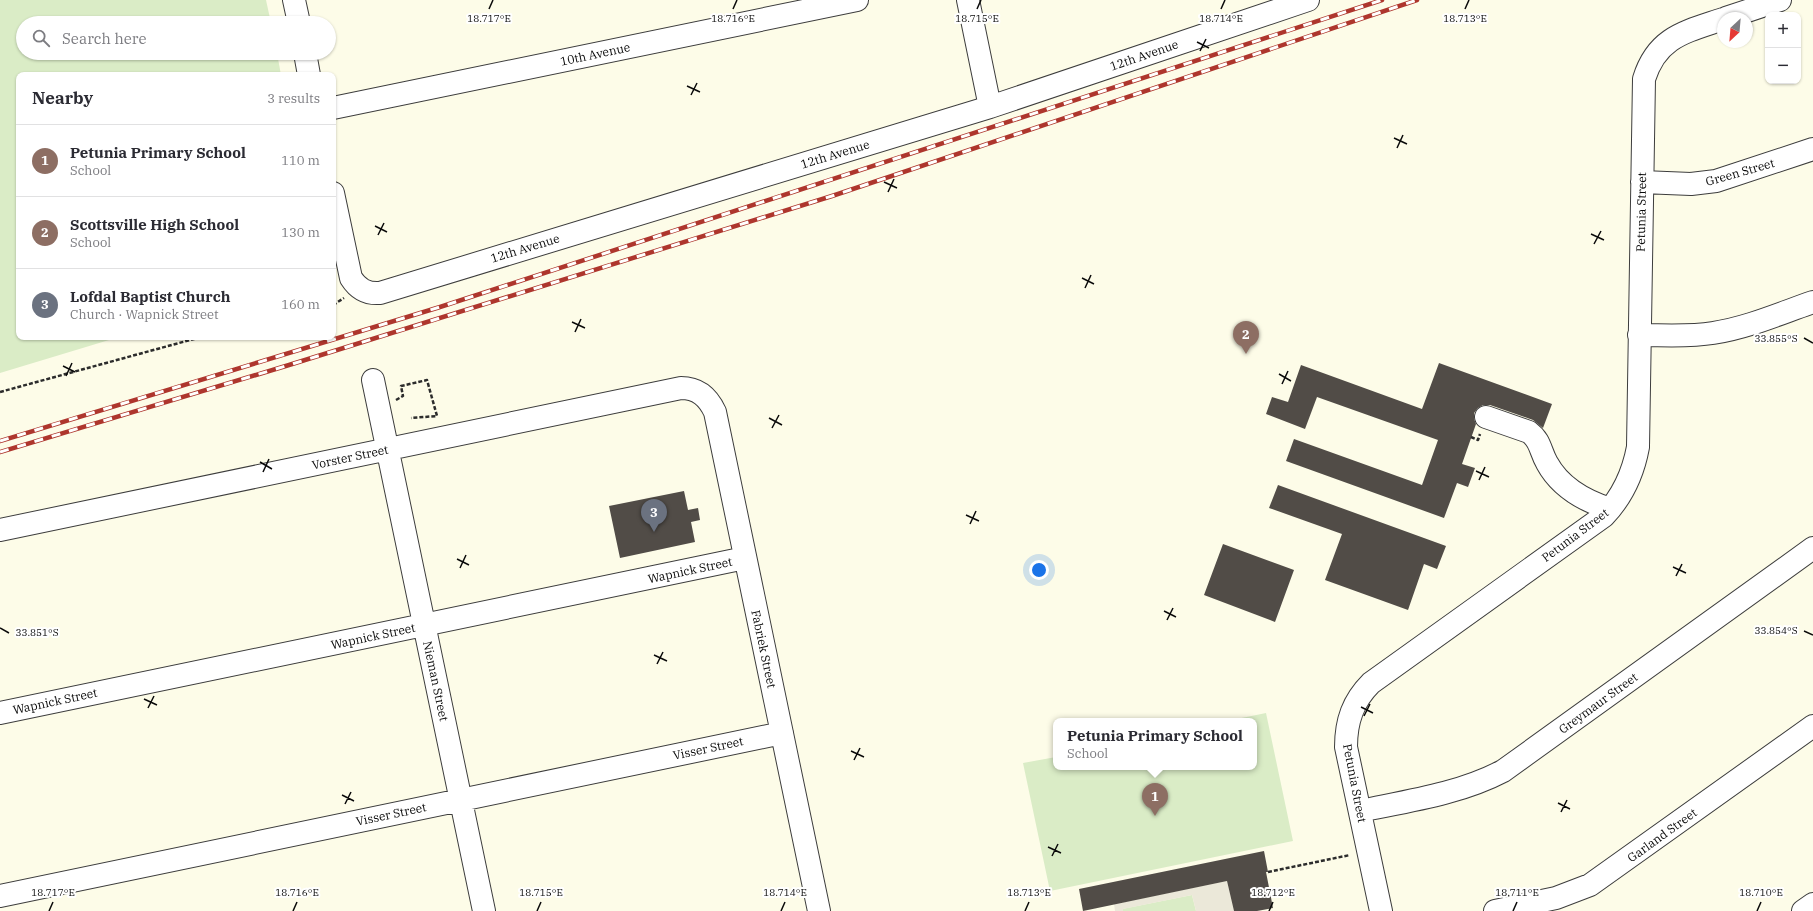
<!DOCTYPE html>
<html lang="en">
<head>
<meta charset="utf-8">
<style>
  :root { --surface:#fff; --page:#f2f2f3; --text:#2b2b33; --muted:#7c7c81; --line:#e1e1e2; --accent:#db2777 }
  body { margin:0; font-family:"IBM Plex Serif",serif; background:var(--page); color:var(--text) }
  .controls { position:absolute; right:12px; top:12px; display:grid; overflow:hidden; border-radius:8px; box-shadow:0 1px 3px #0004 }
  .controls button { width:36px; height:36px; display:grid; place-items:center; padding:0; border:0; border-bottom:1px solid var(--line); background:var(--surface); color:var(--text); font:20px sans-serif }
  .compass { position:absolute; left:1717px; top:12px; width:36px; height:36px; border-radius:50%; background:var(--surface); box-shadow:0 1px 3px #0004; rotate:206deg }
  .you { position:absolute; left:1039px; top:570px; width:14px; height:14px; margin:-10px; border:3px solid #fff; border-radius:50%; background:#1a73e8; box-shadow:0 0 0 6px #1a73e833 }
  .badge { display:grid; place-items:center; width:26px; height:26px; border-radius:50%; background:var(--accent); color:#fff; font-size:13px; font-weight:700 }
  .pin { position:absolute; translate:-50% -33px; filter:drop-shadow(0 1px 2px #0008) }
  .pin::after { content:''; position:absolute; top:21px; width:14px; height:12px; background:inherit; clip-path:polygon(0 0,100% 0,50% 100%) }
  .popup { position:absolute; left:1053px; top:718px; width:204px; height:52px; box-sizing:border-box; display:grid; place-content:center; border-radius:8px; background:var(--surface); filter:drop-shadow(0 1px 3px #0005); font-size:13px; white-space:nowrap; color:var(--muted) }
  .popup b { font-size:15px; color:var(--text) }
  .popup::after { content:''; position:absolute; left:50%; top:100%; margin-left:-8px; border:8px solid transparent; border-top-color:var(--surface) }
  .list { margin:0; padding:0; list-style:none }
  h2 { display:flex; justify-content:space-between; align-items:center; height:52px; margin:0; padding:0 16px; font-size:17px }
  h2 small { font-size:13px; font-weight:400; color:var(--muted) }
  .list li { display:grid; grid-template-columns:26px 1fr auto; gap:12px; align-items:center; box-sizing:border-box; height:72px; padding:0 16px; border-top:1px solid var(--line) }
  .list b { display:block; font-size:15px; white-space:nowrap }
  .list p { margin:0; font-size:13px; white-space:nowrap; color:var(--muted) }
  .list em { font-size:13px; font-style:normal; color:var(--muted) }
  .icon { flex:none; width:22px; height:22px; fill:none; stroke:currentColor; stroke-width:2; stroke-linecap:round; stroke-linejoin:round }
  .map { position:relative; flex:none; width:1813px; height:911px; overflow:hidden }
  .search { position:absolute; background:var(--surface); box-shadow:0 1px 3px #0004; left:16px; top:16px; width:320px; height:44px; display:flex; align-items:center; gap:10px; box-sizing:border-box; padding:0 14px; border-radius:22px; color:var(--muted); font-size:15px }
  .panel { position:absolute; background:var(--surface); box-shadow:0 1px 3px #0004; left:16px; top:72px; width:320px; height:268px; border-radius:8px }
  .map>svg:first-child { display:block }
  .pitch { fill:#daecc6 }
  .plaza { fill:#ebe8d9 }
  .building { fill:#514c47 }
  .lines { fill:none; stroke-linecap:round; stroke-linejoin:round }
  .minor-casing { stroke:#3d3d3d; stroke-width:24 }
  .path { stroke:#2c2c2c; stroke-width:2.5; stroke-dasharray:4 2; stroke-linecap:butt }
  .minor { stroke:#fff; stroke-width:22 }
  .rail-casing { stroke:#ae362d; stroke-width:4.5 }
  .rail { stroke:#fff; stroke-width:3; stroke-dasharray:9; stroke-linecap:butt }
  .ticks { fill:none; stroke:#0a0a0a; stroke-width:1.5 }
  .labels { text-anchor:middle; dominant-baseline:central; stroke-width:4; stroke-linejoin:round; paint-order:stroke }
  .street-label { font-size:12px; fill:#0a0a0a; stroke:#fff }
  .ticks-label { font-size:10px; text-anchor:middle; fill:#0a0a0a; stroke:#fff; stroke-width:4; stroke-linejoin:round; paint-order:stroke }
</style>
</head>
<body>
<div class="map">
<svg width="1813" height="911" viewBox="0 0 1813 911">
  <rect width="100%" height="100%" fill="#fdfce8"/>
  <path class="pitch" d="M0 0H266L271 23H23V53H277L281 75H19V337H119L0 373Z
    M1266 713 1293 841 1050 891 1023 763 1056 757V767H1254V721H1227Z
    M1192 895 1196 911H1123L1122 909Z"/>
  <path class="plaza" d="M1227 881 1234 911H1196L1192 895 1123 909V911H1115L1114 904Z"/>
  <path class="building" d="M1439 363 1552 404 1543 428 1533 420 1490 405H1483L1478 408 1474 413V419L1476 424 1462 464 1475 468 1468 487 1457 483 1444 518 1286 461 1294 439 1422 485 1438 440 1317 397 1305 429 1266 414 1272 397 1288 402 1301 365 1422 409Z
    M1278 485 1446 546 1437 569 1424 564 1408 610 1325 580 1342 534 1269 508Z
    M684 491 688 510 698 508 700 520 691 522 695 542 620 558 609 506Z
    M1223 544 1294 570 1275 622 1204 595Z
    M1264 851 1268 872H1266L1273 908 1257 911H1234L1227 881 1083 911 1079 889Z"/>
  <g class="lines">
    <g class="minor-casing">
      <path id="minor" d="M294 0 299 23
        M968 0 990 107
        M1726 18 1780 0
        M305 53 309 75
        M333 108 857 0
        M1642 182 1691 184 1716 181 1813 149
        M333 193 351 278C358 289 367 294 380 293L990 107 1308 0
        M1639 335C1664 335 1689 337 1713 333 1747 328 1781 313 1813 302
        M373 380 484 911
        M1486 417 1529 432C1541 441 1540 451 1547 463 1560 487 1585 501 1610 509
        M0 530 681 388C698 388 708 397 715 412L819 911
        M0 713 745 558
        M1360 811C1408 801 1459 794 1503 771L1813 548
        M0 896 782 733
        M1381 911 1346 747C1346 721 1353 701 1371 683L1604 516C1623 496 1633 474 1638 447L1644 79C1657 37 1685 32 1723 19
        M1495 911 1556 898 1590 885 1813 726
        M1803 911 1813 904"/>
    </g>
    <path class="path" d="M333 305 344 298
      M0 392 201 337
      M396 400 403 396 401 386 427 380 437 416 411 418
      M1471 437 1478 440 1480 434
      M1268 872 1350 855"/>
    <use href="#minor" class="minor"/>
    <g class="rail-casing">
      <path id="rail" d="M0 441 440 307 1382 0
        M0 452 289 365 832 196 1417 0"/>
    </g>
    <use href="#rail" class="rail"/>
  </g>
  <path class="ticks" d="M489 9 493 0M733 9 737 0M977 9 981 0M1221 9 1225 0M1465 9 1469 0M1197 42 1209 48M1200 51 1206 39M687 86 700 92M691 95 697 83M1394 138 1407 144M1397 148 1403 135M884 182 897 188M888 192 894 179M375 226 387 232M1591 234 1604 240M378 235 384 223M1594 244 1601 231M1082 278 1094 284M1085 288 1091 275M572 322 585 328M575 332 581 319M1804 338 1813 343M63 366 75 372M1279 374 1291 381M66 376 72 363M1282 384 1288 371M769 418 782 425M772 428 779 415M260 462 272 469M1476 471 1489 477M263 472 269 459M1479 480 1485 467M966 515 979 521M970 524 976 511M457 559 469 565M1673 567 1686 573M460 568 466 555M1676 576 1682 564M1164 611 1176 617M1167 620 1173 608M0 628 9 633M1804 631 1813 635M654 655 667 661M657 664 663 652M144 699 157 705M1361 707 1373 713M148 708 154 696M1364 716 1370 704M851 751 864 757M854 760 860 748M342 795 354 801M1558 803 1570 809M345 804 351 792M1561 812 1567 800M1048 847 1061 853M1052 856 1058 844M49 911 53 902M293 911 297 902M537 911 541 902M781 911 785 902M1025 911 1029 902M1269 911 1273 902M1513 911 1517 902M1757 911 1761 902"/>
  <g class="labels">
    <g class="street-label">
      <text transform="translate(595 54) rotate(-12)">10th Avenue</text>
      <text transform="translate(1144 55) rotate(-19)">12th Avenue</text>
      <text transform="translate(835 154) rotate(-17)">12th Avenue</text>
      <text transform="translate(1740 172) rotate(-16)">Green Street</text>
      <text transform="translate(1641 212) rotate(-89)">Petunia Street</text>
      <text transform="translate(525 248) rotate(-17)">12th Avenue</text>
      <text transform="translate(350 457) rotate(-12)">Vorster Street</text>
      <text transform="translate(1575 535) rotate(-37)">Petunia Street</text>
      <text transform="translate(690 570) rotate(-12)">Wapnick Street</text>
      <text transform="translate(373 636) rotate(-12)">Wapnick Street</text>
      <text transform="translate(764 649) rotate(78)">Fabriek Street</text>
      <text transform="translate(436 681) rotate(78)">Nieman Street</text>
      <text transform="translate(55 701) rotate(-12)">Wapnick Street</text>
      <text transform="translate(1598 703) rotate(-36)">Greymaur Street</text>
      <text transform="translate(708 748) rotate(-12)">Visser Street</text>
      <text transform="translate(1355 783) rotate(79)">Petunia Street</text>
      <text transform="translate(391 814) rotate(-12)">Visser Street</text>
      <text transform="translate(1662 835) rotate(-36)">Garland Street</text>
    </g>
  </g>
  <g class="ticks-label">
    <text x="489" y="22">18.717°E</text>
    <text x="733" y="22">18.716°E</text>
    <text x="977" y="22">18.715°E</text>
    <text x="1221" y="22">18.714°E</text>
    <text x="1465" y="22">18.713°E</text>
    <text x="1776" y="342">33.855°S</text>
    <text x="1776" y="634">33.854°S</text>
    <text x="37" y="636">33.851°S</text>
    <text x="53" y="896">18.717°E</text>
    <text x="297" y="896">18.716°E</text>
    <text x="541" y="896">18.715°E</text>
    <text x="785" y="896">18.714°E</text>
    <text x="1029" y="896">18.713°E</text>
    <text x="1273" y="896">18.712°E</text>
    <text x="1517" y="896">18.711°E</text>
    <text x="1761" y="896">18.710°E</text>
  </g>
</svg>
<div class="controls">
<button>+</button>
<button>−</button>
</div>
<svg class="compass" viewBox="-18 -18 36 36"><path d="M0-13l5 13h-10z" fill="#e53935"/><path d="M0 13l5-13h-10z" fill="#7c7c81"/></svg>
<div class="you"></div>
<div class="pin badge" style="left:1155px;top:816px;background:#8d6e63">1</div>
<div class="popup"><b>Petunia Primary School</b>School</div>
<div class="pin badge" style="left:1246px;top:354px;background:#8d6e63">2</div>
<div class="pin badge" style="left:654px;top:532px;background:#6b7280">3</div>
<div class="search"><svg class="icon" aria-label="search" viewBox="0 0 24 24"><circle cx="10" cy="10" r="6"/><path d="M15 15l6 6"/></svg>Search here</div>
<section class="panel">
<h2>Nearby<small>3 results</small></h2>
<ul class="list">
<li><span class="badge" style="background:#8d6e63">1</span><div><b>Petunia Primary School</b><p>School</p></div><em>110 m</em></li>
<li><span class="badge" style="background:#8d6e63">2</span><div><b>Scottsville High School</b><p>School</p></div><em>130 m</em></li>
<li><span class="badge" style="background:#6b7280">3</span><div><b>Lofdal Baptist Church</b><p>Church · Wapnick Street</p></div><em>160 m</em></li>
</ul>
</section>
</div>
</body>
</html>
